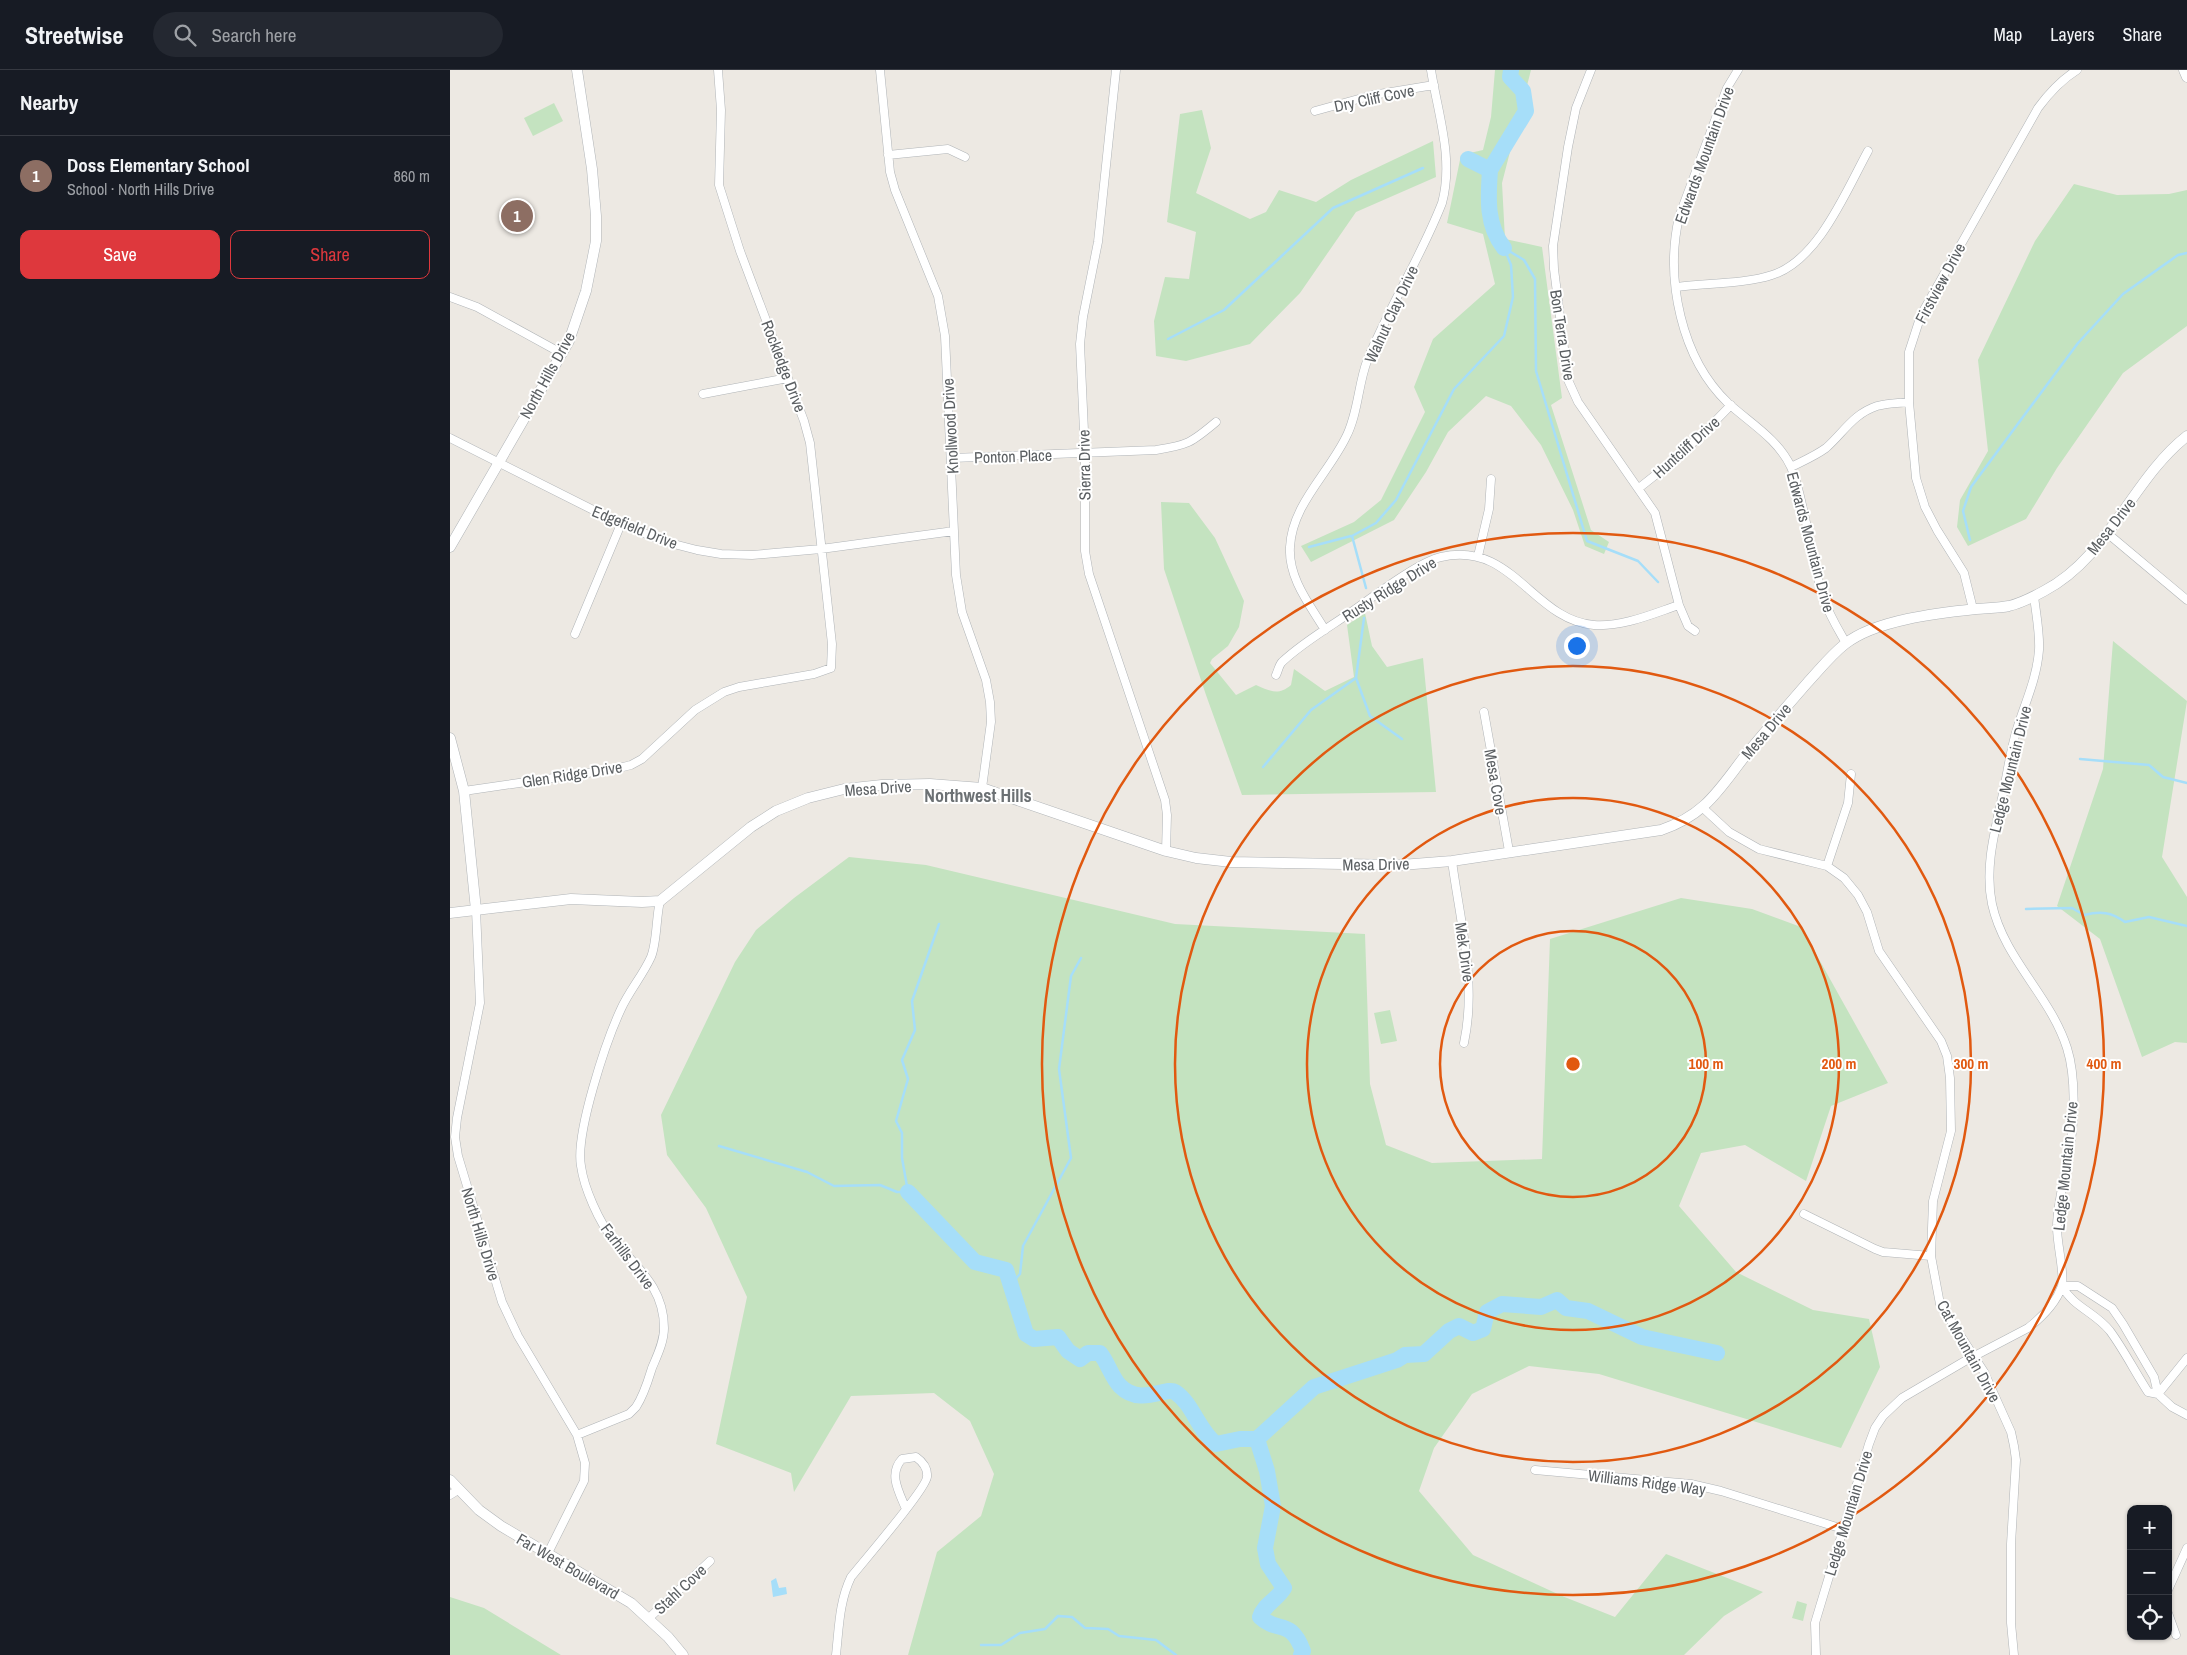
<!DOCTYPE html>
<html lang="en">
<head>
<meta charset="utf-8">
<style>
  :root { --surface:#171b24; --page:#242831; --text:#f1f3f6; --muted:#9ea1a6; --line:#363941; --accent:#de383d }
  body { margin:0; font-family:"Archivo Narrow",sans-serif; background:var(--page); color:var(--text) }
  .controls { position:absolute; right:15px; bottom:15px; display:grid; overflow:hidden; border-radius:10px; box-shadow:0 1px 4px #0004 }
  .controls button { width:45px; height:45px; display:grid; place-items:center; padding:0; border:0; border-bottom:1px solid var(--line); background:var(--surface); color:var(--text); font:25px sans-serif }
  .you { position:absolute; left:1126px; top:575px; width:18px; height:18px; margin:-12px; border:4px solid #fff; border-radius:50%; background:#1a73e8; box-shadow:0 0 0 8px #1a73e833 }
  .badge { display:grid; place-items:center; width:32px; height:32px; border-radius:50%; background:var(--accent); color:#fff; font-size:16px; font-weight:700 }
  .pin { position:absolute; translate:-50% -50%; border:2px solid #fff; box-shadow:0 1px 5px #0006 }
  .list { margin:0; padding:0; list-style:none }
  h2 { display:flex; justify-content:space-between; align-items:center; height:65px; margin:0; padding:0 20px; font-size:21px }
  h2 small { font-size:16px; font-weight:400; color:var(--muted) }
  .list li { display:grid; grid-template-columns:32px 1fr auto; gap:15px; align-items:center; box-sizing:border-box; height:80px; padding:0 20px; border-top:1px solid var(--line) }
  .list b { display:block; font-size:19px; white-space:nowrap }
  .list p { margin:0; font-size:16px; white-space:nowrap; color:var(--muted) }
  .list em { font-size:16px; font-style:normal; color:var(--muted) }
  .actions { display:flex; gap:10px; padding:15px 20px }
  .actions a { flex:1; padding:11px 0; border:1px solid var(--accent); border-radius:10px; text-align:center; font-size:18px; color:var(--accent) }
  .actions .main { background:var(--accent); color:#fff }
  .icon { flex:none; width:28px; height:28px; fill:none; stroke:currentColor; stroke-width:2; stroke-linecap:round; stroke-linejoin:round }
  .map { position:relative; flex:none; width:1737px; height:1585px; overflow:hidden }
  header { display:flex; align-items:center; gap:30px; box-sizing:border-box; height:70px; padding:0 25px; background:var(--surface); border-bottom:1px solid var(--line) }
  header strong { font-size:24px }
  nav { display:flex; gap:28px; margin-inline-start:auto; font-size:18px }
  .search { width:350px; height:45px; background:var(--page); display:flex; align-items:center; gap:12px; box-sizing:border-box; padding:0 18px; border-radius:28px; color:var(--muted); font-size:19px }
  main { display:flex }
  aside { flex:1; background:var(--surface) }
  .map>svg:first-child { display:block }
  .green { fill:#c4e3c0 }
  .water { fill:#a6def9 }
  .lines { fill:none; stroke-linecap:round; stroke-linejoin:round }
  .stream { stroke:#a6def9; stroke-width:2.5 }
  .river { stroke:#a6def9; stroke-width:16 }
  .minor-casing { stroke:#b0b4b7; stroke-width:9 }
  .tertiary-casing { stroke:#b0b4b7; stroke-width:11 }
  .minor { stroke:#fff; stroke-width:8 }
  .tertiary { stroke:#fff; stroke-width:10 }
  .ring { fill:none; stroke:#e15910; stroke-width:2.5 }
  .labels { text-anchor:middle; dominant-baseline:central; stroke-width:4; stroke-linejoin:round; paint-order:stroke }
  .street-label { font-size:16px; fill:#5b5f62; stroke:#fff }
  .neighbourhood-label { font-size:18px; font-weight:bold; fill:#6c7174; stroke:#fff }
  .centre { fill:#e15910; stroke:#fff; stroke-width:2.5 }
  .ring-label { font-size:15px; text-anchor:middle; font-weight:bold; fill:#e15910; stroke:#fff; stroke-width:4; stroke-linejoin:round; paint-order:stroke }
</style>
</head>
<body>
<header>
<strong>Streetwise</strong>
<div class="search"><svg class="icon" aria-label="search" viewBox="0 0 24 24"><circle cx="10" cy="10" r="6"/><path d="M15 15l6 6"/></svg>Search here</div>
<nav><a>Map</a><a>Layers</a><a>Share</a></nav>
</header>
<main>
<aside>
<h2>Nearby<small></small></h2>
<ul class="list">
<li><span class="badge" style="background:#8d6e63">1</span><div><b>Doss Elementary School</b><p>School · North Hills Drive</p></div><em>860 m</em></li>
</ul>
<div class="actions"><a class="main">Save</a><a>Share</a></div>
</aside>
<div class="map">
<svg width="1737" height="1585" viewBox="0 0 1737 1585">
  <rect width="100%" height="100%" fill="#ede9e3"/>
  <path class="green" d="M1045 0H1081L1052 113 1055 169 1092 177 1112 328 1101 335 1141 460 1159 472 1154 484 1135 476 1123 440 1091 375 1061 336 1036 326 998 362 976 402 944 450 861 492 851 476 904 452 931 430 975 342 964 317 983 269 1045 214 1033 164 997 153 1011 85 1033 80 1041 47Z
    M104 33 113 51 83 66 74 48Z
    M752 40 761 78 746 123 800 149 816 142 829 120 866 132 901 110 983 71 986 107 906 142 850 223 800 274 736 291 706 286 704 251 715 207 739 209 746 162 717 152 730 44Z
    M1624 114 1667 125 1719 124 1737 120V256L1673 303 1607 398 1576 449 1518 476 1507 457 1510 430 1538 381 1528 290 1585 171Z
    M711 432 739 433 765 468 794 531 789 557 778 576 762 589 760 593 786 625 806 615C820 621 828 626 841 615L844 599 875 621 904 607 897 555 915 543 922 576 937 597 973 588 986 722 792 725 756 625 714 499Z
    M1663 571 1737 631 1712 787 1737 827V973L1725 972 1692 987 1650 869 1607 836 1653 699Z
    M399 787 476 795 725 854 915 864 920 1014 936 1075 982 1093 1092 1089 1100 869 1231 828 1302 839 1351 857 1438 1013 1381 1036 1356 1111 1295 1075 1251 1083 1229 1136 1286 1202 1363 1240 1419 1249 1430 1297 1391 1378 1149 1304 1079 1296 1022 1324 984 1378 969 1421 1023 1485 1112 1526 1165 1547 1216 1484 1313 1522 1274 1546 1234 1585H458L487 1482 531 1446 544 1404 520 1351 484 1323 401 1326 344 1422 341 1403 266 1374 297 1227 256 1138 217 1085 211 1045 285 892 306 860 344 828Z
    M940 940 947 971 931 974 924 943Z
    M0 1527 34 1538 111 1585H0Z
    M1347 1531 1357 1534 1353 1551 1342 1548Z"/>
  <path class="water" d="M326 1508 329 1518 336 1517 337 1524 323 1527 321 1511Z"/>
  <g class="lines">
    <path class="stream" d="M1054 178 1074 190 1085 209 1086 301 1137 471 1188 491 1208 512
      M718 269 774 240 883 138 973 98
      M1520 470 1513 441 1521 417 1628 273 1673 224 1728 185 1737 183
      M859 477 901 466
      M916 518 902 466 926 453 946 430 1004 319 1054 266 1063 227 1061 195 1054 178
      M906 608 920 646 952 669
      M1630 689 1699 695 1713 707 1737 713
      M813 697 861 640 906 608 914 548
      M1576 839 1622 838 1634 845C1651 841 1661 842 1675 852L1699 847 1737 856
      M269 1076 357 1102 384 1116 430 1115 447 1122H458L452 1088V1063L446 1051 458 1009 452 990 465 960 462 931 489 854
      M560 1215 570 1204 573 1176 621 1088 609 999 621 906 631 888
      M531 1575H551L570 1563 595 1559 608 1546 622 1547 635 1558 658 1559 669 1566 706 1570 726 1585"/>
    <path class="river" d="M1018 89 1040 100 1076 41 1073 21 1060 7 1061 0
      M1040 100C1038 128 1036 155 1054 178
      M458 1122 525 1192 556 1200 576 1264 584 1269 608 1267 618 1281 630 1289 638 1283H650C658 1293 662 1308 670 1316 691 1337 716 1316 725 1322 743 1334 748 1360 766 1374L790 1369H807L817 1401 823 1436 815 1478 818 1494 834 1518C827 1530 814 1534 810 1547 828 1564 840 1547 853 1581L851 1585
      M807 1369 864 1317 947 1290 955 1285 974 1284 999 1261 1009 1256 1023 1263 1033 1259 1037 1242 1052 1234 1091 1237 1107 1230 1116 1238 1138 1241 1192 1267 1267 1283"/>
    <g class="minor-casing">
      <path id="minor" d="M430 0 440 102 445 120 488 226 495 266 506 505 512 542 536 610 540 632 541 652 532 718
        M666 0 648 172 633 247 630 274 635 383V481L639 504 715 730 717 745 716 781
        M1141 0 1126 38 1118 77 1103 176 1104 199 1118 310 1128 332 1205 443 1229 535 1238 556 1245 561
        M1288 0 1277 18 1229 147C1215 209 1231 288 1278 333 1300 353 1328 369 1341 397 1348 413 1351 431 1355 448 1361 475 1365 503 1374 529 1379 545 1388 559 1396 573
        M865 41 923 25 984 15
        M438 85 498 79 515 87
        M1227 217C1256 213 1295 214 1322 205 1368 191 1396 121 1418 81
        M0 227 27 237 111 283
        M253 324 338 308
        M0 368 171 454 216 472 247 480 271 484 302 485 371 479 504 461
        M502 388 706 380C738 375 741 373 766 352
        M1341 397C1353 391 1365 386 1376 378 1394 362 1403 344 1427 336 1437 333 1449 333 1459 332
        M1189 418C1222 393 1252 366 1281 335
        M1657 463 1737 530
        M1028 486 1039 439 1041 409
        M1523 539 1514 503 1487 460 1475 437 1466 408 1459 332V282L1471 245 1588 38C1599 23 1611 10 1627 0
        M875 560C860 535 838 508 840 477 842 435 878 404 896 367 908 344 908 315 917 291 939 237 971 187 992 133 1004 89 988 44 981 0
        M125 564 171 454
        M826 605C828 601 829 595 832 592 851 574 876 559 897 545 919 530 968 492 991 487 1062 470 1083 550 1144 555 1173 557 1202 544 1229 535
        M1034 642 1059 781
        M14 721 165 699 181 695 192 689 245 640 274 622 289 617 364 604 381 598 382 574 360 373 354 351 290 181 269 115 271 40 268 0
        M1253 738 1279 762 1309 779 1377 796 1394 808 1408 825 1417 842 1429 881 1491 971 1497 986 1500 1008 1501 1061 1483 1131 1481 1186 1490 1234 1534 1302 1561 1362 1564 1376 1566 1390 1561 1474V1553L1564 1585
        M1002 791C1010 851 1027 913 1014 973
        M1377 796 1398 733 1401 704
        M26 840 30 933 7 1048 5 1067 8 1086 52 1232 68 1266 127 1365 135 1393 134 1411 97 1485
        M1354 1144 1425 1179 1433 1182 1481 1186
        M1708 1324 1704 1307 1673 1254 1662 1238 1628 1216H1612C1623 1237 1645 1242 1660 1261 1674 1280 1685 1302 1698 1322L1708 1324 1722 1337 1737 1345
        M1708 1324 1737 1288
        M127 1365 179 1344 186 1337C194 1325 198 1311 202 1298 207 1286 214 1272 214 1258 214 1217 187 1198 163 1169 149 1152 134 1118 131 1096 125 1064 156 971 171 939 179 921 193 905 201 887 207 873 206 847 210 831
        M1085 1400 1241 1414 1271 1421 1393 1459
        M0 1425 8 1420
        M1718 1520 1737 1478
        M1718 1543 1726 1565
        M199 1548 260 1491
        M386 1585C389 1558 389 1532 401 1507 413 1492 476 1419 477 1407 478 1398 473 1392 466 1387L452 1389C438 1404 449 1422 456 1439
        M1366 1585 1365 1553 1419 1374 1425 1358 1433 1346 1452 1328 1515 1291 1578 1258C1591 1248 1606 1233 1612 1216 1615 1205 1606 1169 1607 1155 1608 1130 1615 1107 1619 1082 1625 1053 1626 1006 1617 978 1600 925 1554 889 1542 834 1534 796 1546 757 1554 719 1558 699 1561 678 1567 659 1575 633 1587 608 1589 580 1590 563 1586 544 1584 526"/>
    </g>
    <g class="tertiary-casing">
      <path id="tertiary" d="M1734 0 1737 7
        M0 477 119 271 136 221 146 171V146L142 99 127 0
        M0 668 14 721 26 840
        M0 843 121 829 192 832 210 831 301 757 326 741 358 728 394 719 432 715 480 714 532 718 716 781 746 788 781 792 951 795 1002 791 1211 760C1258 744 1270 717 1299 681 1318 658 1338 635 1358 612 1370 599 1381 585 1395 574 1425 550 1488 543 1526 539 1537 538 1549 538 1559 536 1572 533 1583 527 1594 521 1659 487 1682 409 1737 366
        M0 1410 29 1440 51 1456 181 1533 218 1567 233 1585"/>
    </g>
    <use href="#minor" class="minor"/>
    <use href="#tertiary" class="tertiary"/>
  </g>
  <g class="ring">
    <circle cx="1123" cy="994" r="133"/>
    <circle cx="1123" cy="994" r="266"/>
    <circle cx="1123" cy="994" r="398"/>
    <circle cx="1123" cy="994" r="531"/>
  </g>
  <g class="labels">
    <g class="street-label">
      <text transform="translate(924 28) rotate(-12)">Dry Cliff Cove</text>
      <text transform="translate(1254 85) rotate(-70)">Edwards Mountain Drive</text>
      <text transform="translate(1490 213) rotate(-62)">Firstview Drive</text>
      <text transform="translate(941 244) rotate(-65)">Walnut Clay Drive</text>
      <text transform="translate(1113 265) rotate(81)">Bon Terra Drive</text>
      <text transform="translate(334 296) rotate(69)">Rockledge Drive</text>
      <text transform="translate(97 305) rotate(-61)">North Hills Drive</text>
      <text transform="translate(500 356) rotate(-93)">Knollwood Drive</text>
      <text transform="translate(1236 377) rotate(-42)">Huntcliff Drive</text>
      <text transform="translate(563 386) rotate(-2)">Ponton Place</text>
      <text transform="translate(634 395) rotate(-91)">Sierra Drive</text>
      <text transform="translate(1661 456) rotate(-52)">Mesa Drive</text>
      <text transform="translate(185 457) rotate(22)">Edgefield Drive</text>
      <text transform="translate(1361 472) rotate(75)">Edwards Mountain Drive</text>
      <text transform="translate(939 519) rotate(-32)">Rusty Ridge Drive</text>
      <text transform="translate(1316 661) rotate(-50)">Mesa Drive</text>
      <text transform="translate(1560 699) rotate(-76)">Ledge Mountain Drive</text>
      <text transform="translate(122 704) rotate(-9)">Glen Ridge Drive</text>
      <text transform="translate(1046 712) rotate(80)">Mesa Cove</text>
      <text transform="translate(428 718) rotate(-4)">Mesa Drive</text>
      <text transform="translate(926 794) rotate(-1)">Mesa Drive</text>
      <text transform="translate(1015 882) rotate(82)">Mek Drive</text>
      <text transform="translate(1615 1096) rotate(-84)">Ledge Mountain Drive</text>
      <text transform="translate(31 1164) rotate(73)">North Hills Drive</text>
      <text transform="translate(178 1186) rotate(53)">Farhills Drive</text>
      <text transform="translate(1519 1281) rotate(61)">Cat Mountain Drive</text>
      <text transform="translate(1197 1412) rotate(7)">Williams Ridge Way</text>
      <text transform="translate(1398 1443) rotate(-73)">Ledge Mountain Drive</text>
      <text transform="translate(118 1496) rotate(30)">Far West Boulevard</text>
      <text transform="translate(230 1519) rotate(-43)">Stahl Cove</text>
    </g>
    <g class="neighbourhood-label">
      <text x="528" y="725">Northwest Hills</text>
    </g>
  </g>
  <circle cx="1123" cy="994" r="8" class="centre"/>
  <g class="ring-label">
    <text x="1256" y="999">100 m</text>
    <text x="1389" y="999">200 m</text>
    <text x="1521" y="999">300 m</text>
    <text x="1654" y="999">400 m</text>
  </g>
</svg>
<div class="controls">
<button>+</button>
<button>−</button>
<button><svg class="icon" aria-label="locate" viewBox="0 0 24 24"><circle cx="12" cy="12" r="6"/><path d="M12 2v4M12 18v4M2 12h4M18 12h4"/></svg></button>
</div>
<div class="you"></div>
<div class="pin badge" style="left:67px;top:146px;background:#8d6e63">1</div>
</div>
</main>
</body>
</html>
